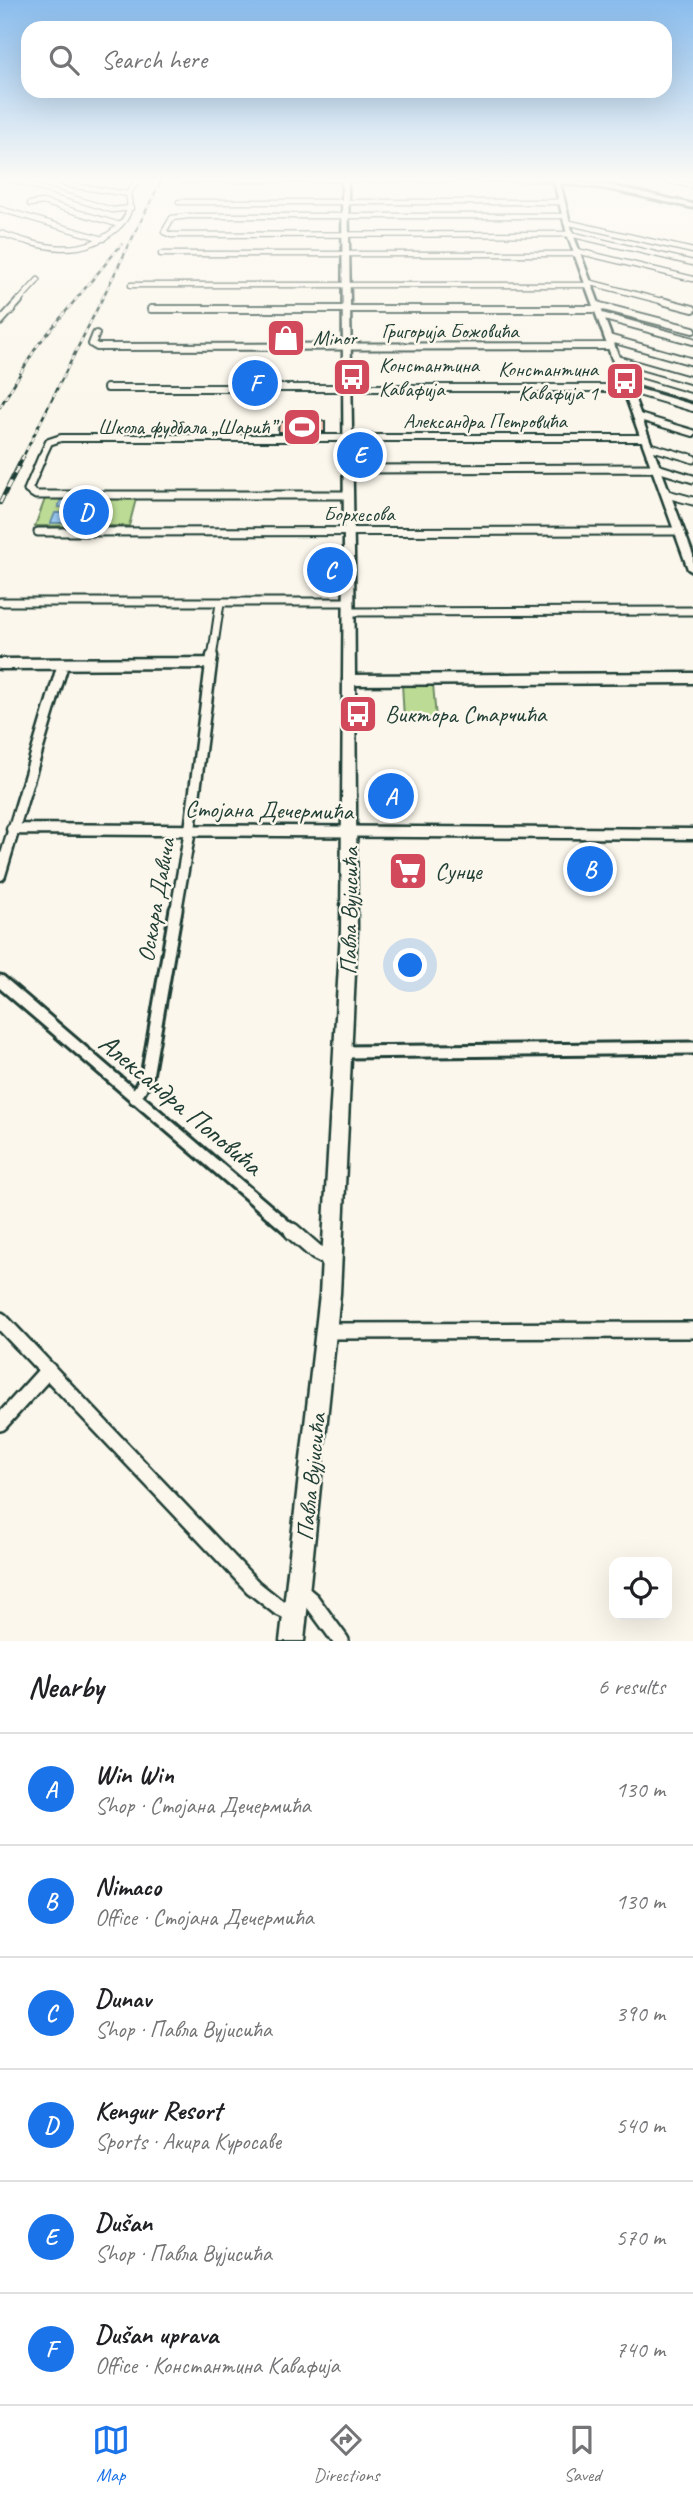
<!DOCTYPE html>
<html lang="en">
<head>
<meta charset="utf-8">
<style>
  :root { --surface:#fff; --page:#f2f2f2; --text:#202124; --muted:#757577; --line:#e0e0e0; --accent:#1a73e8 }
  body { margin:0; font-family:Caveat,sans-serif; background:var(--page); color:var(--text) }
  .controls { position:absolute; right:21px; bottom:21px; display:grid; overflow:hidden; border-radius:14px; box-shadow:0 7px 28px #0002 }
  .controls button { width:63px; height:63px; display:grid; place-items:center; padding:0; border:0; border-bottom:2px solid var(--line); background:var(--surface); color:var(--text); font:35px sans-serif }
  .you { position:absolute; left:411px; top:966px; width:24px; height:24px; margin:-18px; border:5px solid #fff; border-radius:50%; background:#1a73e8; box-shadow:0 0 0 10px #1a73e833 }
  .badge { display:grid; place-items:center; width:46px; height:46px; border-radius:50%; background:var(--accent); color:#fff; font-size:23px; font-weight:700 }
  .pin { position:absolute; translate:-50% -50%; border:4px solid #fff; box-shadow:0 2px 7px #0006 }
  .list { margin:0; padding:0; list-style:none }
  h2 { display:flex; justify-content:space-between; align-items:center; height:91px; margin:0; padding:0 28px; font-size:30px }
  h2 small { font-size:23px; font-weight:400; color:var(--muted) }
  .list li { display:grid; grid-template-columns:46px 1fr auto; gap:21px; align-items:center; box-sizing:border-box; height:112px; padding:0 28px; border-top:2px solid var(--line) }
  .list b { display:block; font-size:26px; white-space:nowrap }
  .list p { margin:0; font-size:23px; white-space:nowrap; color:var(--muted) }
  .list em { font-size:23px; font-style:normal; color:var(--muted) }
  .icon { flex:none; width:38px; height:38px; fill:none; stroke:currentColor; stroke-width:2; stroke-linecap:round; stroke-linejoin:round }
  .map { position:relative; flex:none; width:693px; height:1641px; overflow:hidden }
  .search { position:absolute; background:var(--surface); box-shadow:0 7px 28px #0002; left:21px; right:21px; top:21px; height:77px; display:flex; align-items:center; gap:18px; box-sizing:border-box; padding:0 24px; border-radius:21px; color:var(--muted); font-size:26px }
  .sheet { height:763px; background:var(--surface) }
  nav { display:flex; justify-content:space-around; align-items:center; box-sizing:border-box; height:98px; border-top:2px solid var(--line); background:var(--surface); font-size:19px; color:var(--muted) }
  nav a { display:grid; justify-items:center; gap:4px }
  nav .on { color:var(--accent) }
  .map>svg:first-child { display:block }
  .green { fill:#bcdc95; stroke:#6e8c64; stroke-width:2 }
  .water { fill:#9ac9f5; stroke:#6991a8; stroke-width:2 }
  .building { fill:#fec5b3; stroke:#1f3d34; stroke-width:2 }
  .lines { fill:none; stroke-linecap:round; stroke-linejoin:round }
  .street-far5-casing { stroke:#1f3d34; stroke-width:7 }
  .street-far4-casing { stroke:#1f3d34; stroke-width:10 }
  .street-far3-casing { stroke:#1f3d34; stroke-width:11 }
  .street-far2-casing { stroke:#1f3d34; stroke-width:15 }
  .street-far1-casing { stroke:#1f3d34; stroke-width:17 }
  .street-casing { stroke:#1f3d34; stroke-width:20 }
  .secondary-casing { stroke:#1f3d34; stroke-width:5 }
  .street-far5 { stroke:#fbf7ec; stroke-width:4.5 }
  .street-far4 { stroke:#fbf7ec; stroke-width:6 }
  .street-far3 { stroke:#fbf7ec; stroke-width:7 }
  .street-far2 { stroke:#fbf7ec; stroke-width:10 }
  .street-far1 { stroke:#fbf7ec; stroke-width:11 }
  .street { stroke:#fbf7ec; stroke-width:15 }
  .secondary { fill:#fbf7ec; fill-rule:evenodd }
  .rail-far1-casing { stroke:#1f3d34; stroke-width:2.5 }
  .rail-casing { stroke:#1f3d34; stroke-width:4.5 }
  .rail-far1 { stroke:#fbf7ec; stroke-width:2; stroke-dasharray:5; stroke-linecap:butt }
  .rail { stroke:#fbf7ec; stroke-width:2.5; stroke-dasharray:8; stroke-linecap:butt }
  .labels { text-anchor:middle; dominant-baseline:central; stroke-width:5; stroke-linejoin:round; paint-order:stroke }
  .far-street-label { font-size:21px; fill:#1f3d34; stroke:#fbf7ec }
  .far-poi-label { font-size:21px; fill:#1f3d34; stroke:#fbf7ec; text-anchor:start }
  .poi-label { font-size:24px; fill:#1f3d34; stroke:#fbf7ec; text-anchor:start }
  .street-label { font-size:24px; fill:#1f3d34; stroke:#fbf7ec }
  .near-street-label { font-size:28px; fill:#1f3d34; stroke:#fbf7ec }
</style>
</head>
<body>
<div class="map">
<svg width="693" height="1641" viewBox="0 0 693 1641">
  <rect width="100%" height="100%" fill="#fbf7ec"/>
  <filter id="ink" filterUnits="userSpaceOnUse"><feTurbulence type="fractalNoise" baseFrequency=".0143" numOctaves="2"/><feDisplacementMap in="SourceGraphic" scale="14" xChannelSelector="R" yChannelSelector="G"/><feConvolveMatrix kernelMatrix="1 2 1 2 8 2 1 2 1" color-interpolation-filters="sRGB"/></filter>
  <g filter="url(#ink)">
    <path class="green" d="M45 499H136L129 526H35Z
      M402 683 433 684 436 719H404Z"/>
    <path class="water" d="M61 500H81L77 513 90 514 86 523H51L55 513H69L71 508H78L58 507Z"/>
    <path class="building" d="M325 421V432H278L279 422Z"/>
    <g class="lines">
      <g class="street-far5-casing">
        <path id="street-far5" d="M11 179 112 210 131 208
          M52 179 70 185 128 194
          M662 179 693 186
          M183 180 537 179
          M179 202H561
          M30 204 43 202 120 225
          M0 209 103 239
          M565 216H188L172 218 164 232 171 235 570 234 693 263
          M566 222 693 251
          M0 233C41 247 81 260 117 228 128 218 132 208 128 194L138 179
          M577 251 693 279
          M161 254H578
          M588 282 669 303
          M131 285H589
          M17 303 38 280"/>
      </g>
      <g class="street-far4-casing">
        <path id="street-far4" d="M662 301 693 309
          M596 305 693 330
          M151 309H597
          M601 316 693 341
          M0 322 19 301
          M96 334 92 344 97 347 611 346
          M608 338 693 362
          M616 359 693 381
          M622 377 693 398
          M107 388H625L693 408
          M636 416 693 433
          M648 446 693 459
          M41 459 49 442 61 438H644"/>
      </g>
      <g class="street-far3-casing">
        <path id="street-far3" d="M42 457 28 490 36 495H348
          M688 457 693 459
          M349 469 657 468 693 479
          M667 494 693 501
          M38 532 680 531
          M0 602H349
          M350 612 693 611
          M212 658 220 603"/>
      </g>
      <g class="street-far2-casing">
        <path id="street-far2" d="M0 664 211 663
          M348 680 693 678
          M12 829 693 834
          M0 875 63 664
          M176 911 190 830 212 656"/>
      </g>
      <g class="street-far1-casing">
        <path id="street-far1" d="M0 981 294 1233
          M344 1052 693 1048
          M135 1098 147 1076 176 909"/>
      </g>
      <g class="street-casing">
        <path id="street" d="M292 1231 316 1252 332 1260
          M0 1320 253 1587 278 1607 295 1615
          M327 1331 693 1330
          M0 1423 48 1370
          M299 1590 311 1600 341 1641"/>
      </g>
      <g class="secondary-casing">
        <path id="secondary" d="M342 179H348L354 552 357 930 340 1294 304 1641H280L320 1294 341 930 344 552Z
          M539 179 608 185 693 204V208L608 189 560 183 573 234 693 555V572L688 569 567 234 554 182Z"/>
      </g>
      <use href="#street-far5" class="street-far5"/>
      <use href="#street-far4" class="street-far4"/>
      <use href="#street-far3" class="street-far3"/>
      <use href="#street-far2" class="street-far2"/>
      <use href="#street-far1" class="street-far1"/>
      <use href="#street" class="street"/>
      <use href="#secondary" class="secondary"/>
      <g class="rail-far1-casing">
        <path id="rail-far1" d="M0 407 37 346 122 244
          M22 459 162 179"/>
      </g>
      <g class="rail-casing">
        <path id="rail" d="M0 503 23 457"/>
      </g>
      <use href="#rail-far1" class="rail-far1"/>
      <use href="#rail" class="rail"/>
    </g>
  </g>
  <linearGradient id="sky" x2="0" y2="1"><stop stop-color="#89bced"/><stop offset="0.44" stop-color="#fdfbf6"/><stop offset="1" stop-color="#fdfbf6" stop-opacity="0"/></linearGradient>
  <rect width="693" height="409" fill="url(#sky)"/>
  <defs>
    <g id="shop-square" transform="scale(2.0125)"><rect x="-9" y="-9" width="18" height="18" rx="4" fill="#d1495b" stroke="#fbf7ec"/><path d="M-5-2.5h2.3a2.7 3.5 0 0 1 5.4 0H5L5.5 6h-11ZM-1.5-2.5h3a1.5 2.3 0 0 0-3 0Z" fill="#fff"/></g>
    <g id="bus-square" transform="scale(2.0125)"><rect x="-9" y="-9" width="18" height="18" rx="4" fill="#d1495b" stroke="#fbf7ec"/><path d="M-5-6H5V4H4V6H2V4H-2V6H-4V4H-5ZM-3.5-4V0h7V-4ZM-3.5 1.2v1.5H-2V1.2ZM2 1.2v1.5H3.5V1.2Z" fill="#fff"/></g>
    <g id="stadium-square" transform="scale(2.0125)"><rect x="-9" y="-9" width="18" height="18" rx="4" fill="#d1495b" stroke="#fbf7ec"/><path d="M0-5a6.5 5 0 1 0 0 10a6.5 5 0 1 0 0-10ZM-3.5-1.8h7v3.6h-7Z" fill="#fff"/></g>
    <g id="supermarket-square" transform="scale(2.0125)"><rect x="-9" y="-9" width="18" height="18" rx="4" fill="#d1495b" stroke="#fbf7ec"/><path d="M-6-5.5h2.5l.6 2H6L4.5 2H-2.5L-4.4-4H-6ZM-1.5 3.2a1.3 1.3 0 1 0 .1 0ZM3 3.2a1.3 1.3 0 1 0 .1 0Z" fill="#fff"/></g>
  </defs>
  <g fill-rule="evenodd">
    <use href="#shop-square" x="286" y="338"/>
    <use href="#bus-square" x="352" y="377"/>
    <use href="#bus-square" x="625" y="381"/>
    <use href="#stadium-square" x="302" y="427"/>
    <use href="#bus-square" x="358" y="714"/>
    <use href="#supermarket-square" x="408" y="871"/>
  </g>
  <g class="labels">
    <g class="far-street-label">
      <text x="450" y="331">Григорија Божовића</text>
      <text x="485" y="421">Александра Петровића</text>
      <text x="359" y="514">Борхесова</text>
    </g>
    <g class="far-poi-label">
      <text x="313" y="338">Minor</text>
      <text x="379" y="365">Константина<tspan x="379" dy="24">Кавафија</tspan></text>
      <text x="598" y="369" text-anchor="end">Константина<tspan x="598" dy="24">Кавафија 1</tspan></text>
      <text x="275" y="427" text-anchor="end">Школа фудбала „Шарић”</text>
    </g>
    <g class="poi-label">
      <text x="385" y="714">Виктора Старчића</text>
      <text x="435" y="871">Сунце</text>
    </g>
    <g class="street-label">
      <text transform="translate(269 810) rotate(1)">Стојана Дечермића</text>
      <text transform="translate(156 900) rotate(-80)">Оскара Давича</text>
      <text transform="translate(349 911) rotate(-89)">Павла Вујисића</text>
      <text transform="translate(311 1477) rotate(-84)">Павла Вујисића</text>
    </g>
    <g class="near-street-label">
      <text transform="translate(181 1104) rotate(40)">Александра Поповића</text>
    </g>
  </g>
</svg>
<div class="controls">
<button><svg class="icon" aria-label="locate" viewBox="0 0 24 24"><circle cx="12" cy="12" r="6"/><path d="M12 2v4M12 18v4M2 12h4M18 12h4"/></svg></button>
</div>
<div class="you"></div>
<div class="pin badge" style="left:391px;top:796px">A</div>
<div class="pin badge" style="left:590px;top:869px">B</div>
<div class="pin badge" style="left:330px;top:570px">C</div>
<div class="pin badge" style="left:86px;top:512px">D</div>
<div class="pin badge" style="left:360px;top:455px">E</div>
<div class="pin badge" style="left:255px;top:383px">F</div>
<div class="search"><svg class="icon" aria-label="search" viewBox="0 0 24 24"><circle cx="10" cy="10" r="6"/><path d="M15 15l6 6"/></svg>Search here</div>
</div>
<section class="sheet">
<h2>Nearby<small>6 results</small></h2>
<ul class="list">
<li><span class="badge">A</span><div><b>Win Win</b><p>Shop · Стојана Дечермића</p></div><em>130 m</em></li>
<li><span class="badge">B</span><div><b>Nimaco</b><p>Office · Стојана Дечермића</p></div><em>130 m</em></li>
<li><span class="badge">C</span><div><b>Dunav</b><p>Shop · Павла Вујисића</p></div><em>390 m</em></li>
<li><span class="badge">D</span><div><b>Kengur Resort</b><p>Sports · Акира Куросаве</p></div><em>540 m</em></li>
<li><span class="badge">E</span><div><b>Dušan</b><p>Shop · Павла Вујисића</p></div><em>570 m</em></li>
<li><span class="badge">F</span><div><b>Dušan uprava</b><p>Office · Константина Кавафија</p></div><em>740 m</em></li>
</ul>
</section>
<nav>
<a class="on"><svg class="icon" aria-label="map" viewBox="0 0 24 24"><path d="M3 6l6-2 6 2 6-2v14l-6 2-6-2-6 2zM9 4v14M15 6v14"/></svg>Map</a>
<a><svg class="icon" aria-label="directions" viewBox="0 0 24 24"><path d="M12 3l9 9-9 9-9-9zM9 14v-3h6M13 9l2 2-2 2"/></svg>Directions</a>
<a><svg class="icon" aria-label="saved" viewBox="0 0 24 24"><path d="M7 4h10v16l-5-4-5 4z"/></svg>Saved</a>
</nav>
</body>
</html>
